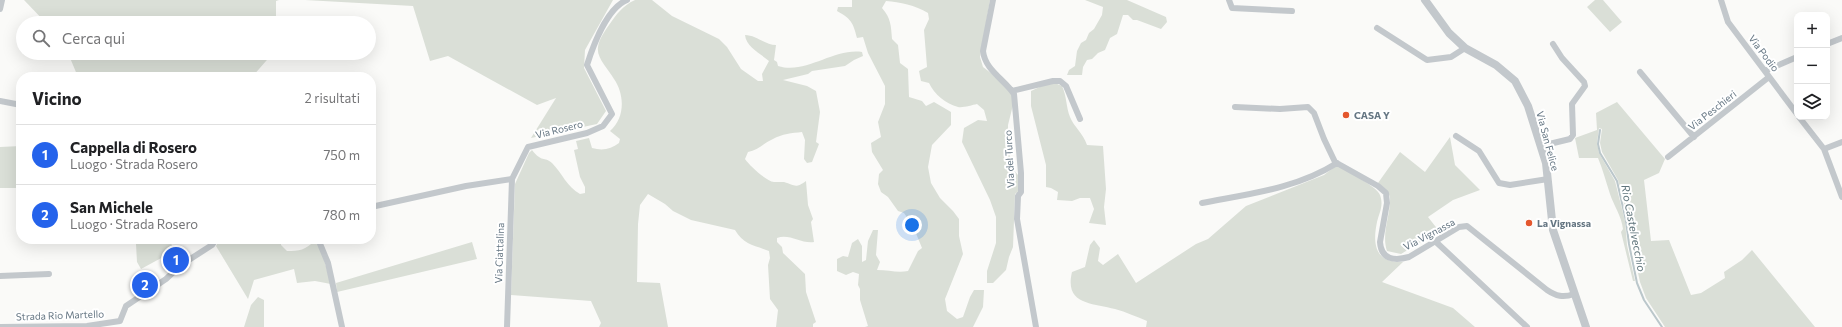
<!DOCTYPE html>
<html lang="it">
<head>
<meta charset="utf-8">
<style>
  :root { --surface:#fff; --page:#f2f2f2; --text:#202124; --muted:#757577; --line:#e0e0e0; --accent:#2563eb }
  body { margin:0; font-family:Commissioner,sans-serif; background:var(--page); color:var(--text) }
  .controls { position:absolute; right:12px; top:12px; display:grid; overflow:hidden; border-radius:8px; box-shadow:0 4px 16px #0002 }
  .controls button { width:36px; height:36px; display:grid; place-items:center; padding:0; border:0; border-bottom:1px solid var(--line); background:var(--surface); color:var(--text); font:20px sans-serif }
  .you { position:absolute; left:912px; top:225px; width:14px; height:14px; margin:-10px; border:3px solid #fff; border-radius:50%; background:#1a73e8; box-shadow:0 0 0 6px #1a73e833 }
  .badge { display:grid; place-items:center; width:26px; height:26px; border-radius:50%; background:var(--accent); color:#fff; font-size:13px; font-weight:700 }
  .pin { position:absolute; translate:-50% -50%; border:2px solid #fff; box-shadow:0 1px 4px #0006 }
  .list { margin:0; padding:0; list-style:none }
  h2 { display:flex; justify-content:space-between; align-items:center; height:52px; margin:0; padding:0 16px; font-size:17px }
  h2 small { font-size:13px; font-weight:400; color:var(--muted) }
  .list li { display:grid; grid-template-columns:26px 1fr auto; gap:12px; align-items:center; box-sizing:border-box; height:60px; padding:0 16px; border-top:1px solid var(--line) }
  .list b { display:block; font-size:15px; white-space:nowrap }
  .list p { margin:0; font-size:13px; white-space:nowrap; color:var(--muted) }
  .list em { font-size:13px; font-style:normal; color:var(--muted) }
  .icon { flex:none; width:22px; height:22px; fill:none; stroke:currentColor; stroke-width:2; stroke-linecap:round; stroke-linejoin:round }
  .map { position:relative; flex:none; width:1842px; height:327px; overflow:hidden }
  .search { position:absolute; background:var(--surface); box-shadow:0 4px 16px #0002; left:16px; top:16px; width:360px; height:44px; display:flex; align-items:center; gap:10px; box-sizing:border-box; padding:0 14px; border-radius:22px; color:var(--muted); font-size:15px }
  .panel { position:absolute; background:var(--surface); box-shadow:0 4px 16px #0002; left:16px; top:72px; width:360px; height:172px; border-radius:16px }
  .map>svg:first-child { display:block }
  .green { fill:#dadfd7 }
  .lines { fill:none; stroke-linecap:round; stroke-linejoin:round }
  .stream { stroke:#bbc7cb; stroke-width:2 }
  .minor { stroke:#c3c8cc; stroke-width:6 }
  .tertiary { stroke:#c3c8cc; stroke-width:8 }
  .poi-dot { fill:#e4572e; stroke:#fff; stroke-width:1.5 }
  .labels { text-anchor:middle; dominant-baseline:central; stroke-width:4; stroke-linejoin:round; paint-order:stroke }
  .street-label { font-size:10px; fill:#657683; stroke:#fff }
  .poi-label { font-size:10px; font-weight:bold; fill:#657683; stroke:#fff; text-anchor:start }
  .water-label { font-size:11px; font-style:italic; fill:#60757c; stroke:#fff }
</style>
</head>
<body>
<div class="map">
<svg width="1842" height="327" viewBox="0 0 1842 327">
  <rect width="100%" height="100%" fill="#fafaf8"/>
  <path class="green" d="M24 0H279L276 1V23H46Z
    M305 0H613L585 50 584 68 606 111 597 124 531 138 556 98 537 105 448 56 430 61 413 6Z
    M635 0H652L672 16 719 39 727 47 741 69 758 81H763L762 74 769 61C761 54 746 47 745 35 756 35 765 45 776 45L774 60 777 62 778 66C806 75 833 48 862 52L863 56 854 60 845 66 812 71 808 74 783 80 807 86 816 91 820 112 816 142 819 144 812 162 807 163 804 159 805 140 802 132C792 133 782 134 773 139 764 143 758 150 748 152L745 159C750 166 766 181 774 182 778 182 780 182 784 182 795 185 795 189 806 181L808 205 813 219 811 222 814 242C801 244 789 233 777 238V242L782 247 783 253 805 274 806 292 816 322 813 324V327H776L778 310 770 299 768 265 770 258 769 251C754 245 744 245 735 230L691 220 673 211 665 204 648 194 640 205 638 224 637 282 660 283 668 327H599L601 323 591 301 511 295 515 184 529 153 532 150C542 163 544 156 552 163 562 173 567 187 580 194L585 193V187L580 177 574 150 578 149 576 141 589 138 592 148C603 151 611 149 619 143L620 139 610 131C625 118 625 95 614 79 609 70 596 58 598 47 599 39 605 31 609 25 617 14 622 6 635 0Z
    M852 0H990L980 57 983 67 996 77 1012 94 1013 105 1008 125V145L1012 168 1018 175 1019 191 1015 194 1013 247 1009 257 1006 270 993 283H987V271L996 243V217L990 200 962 142 964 128 978 120 987 121 984 110 977 104C972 105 963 108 958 107 946 104 934 94 929 83L921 81 919 71 927 67 924 30 929 19 928 13C915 5 900 2 886 1L882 8C891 18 891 26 892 39L898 45 900 63 908 69 909 97 922 101 926 106 934 102 951 112V125L932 145 928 167 931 183 940 198 953 211 959 219V236L963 254 945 299 947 311 957 319 963 317 970 297 974 290H984L983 307 973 327H865L868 326 860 300V289L858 285 859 274 853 272 846 275 837 271V259L843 256 848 257 852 243 858 239 862 246V262L866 260 868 241 873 230H878L876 255 880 262 877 270C889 270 897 273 908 271L918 251 922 248 913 226 904 213 898 211 888 197 881 192 878 184 879 174 883 170 872 152 871 143 881 137 878 122 885 104V86L868 53 863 37 857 38C853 22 851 19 837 11L838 7H852Z
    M1085 0H1127L1166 17 1167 22 1161 29 1137 20H1133L1128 15H1123L1117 34 1110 38 1105 50 1098 53 1092 59 1087 60 1083 67 1082 75H1067L1069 70 1075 66 1077 51 1081 43 1086 40 1089 33 1094 29 1102 15 1103 7Z
    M1595 0H1603L1622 22 1610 32 1587 7Z
    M68 53H273L252 77H78Z
    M1055 83 1062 86C1067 97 1066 107 1070 117 1074 127 1083 133 1087 145L1103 146 1106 189 1104 207 1106 225 1089 223 1094 209 1090 198H1080L1072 201 1057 200 1058 192 1051 188 1046 187V165L1031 106V91L1044 85Z
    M1617 102 1665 159 1659 173 1644 180 1651 241 1669 240 1691 295 1701 293 1725 278 1724 272 1742 260 1752 250 1815 327H1665L1646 298 1640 282 1632 245 1629 222 1618 180 1602 152 1600 143 1602 129 1599 128 1597 143 1599 153 1615 181 1625 221 1627 245 1635 281H1633L1621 232 1623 229C1621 215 1614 206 1610 194 1606 182 1603 170 1598 158H1579L1575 138 1597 130 1596 113Z
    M1450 137 1455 165 1480 190 1453 200 1428 217 1439 231 1401 254 1387 251C1381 233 1391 215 1390 197L1388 192 1378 183 1400 152 1425 172Z
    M21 146V188H0V147Z
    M1337 165C1346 171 1378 187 1380 195 1384 206 1379 213 1377 222 1372 246 1376 263 1403 262L1382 282 1453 308 1475 327H1146L1147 321C1137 317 1126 312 1115 309 1093 303 1064 305 1072 272L1085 267 1090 245 1094 240 1100 248 1098 261 1103 265 1118 254 1136 283 1196 244 1208 239 1246 206 1324 175Z
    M164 239H169L176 254 163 257 141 269 137 262 136 244Z
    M220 239H281V245L287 251C299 251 306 250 314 241L321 249 331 284 315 281 297 283 294 269 254 280 248 299 216 246Z
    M472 242 477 259 337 292 336 283Z
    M258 297 264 300V327H244L251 305Z"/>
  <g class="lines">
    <path class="stream" d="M1600 130 1598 144 1600 153 1617 181 1626 221 1629 244 1637 283 1644 300 1662 327"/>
    <path class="minor" d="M993 0 983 51C985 70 1004 79 1014 94L1021 173V192L1018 196 1017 219 1036 327
      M1229 0 1232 8 1292 11
      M1721 0 1728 22 1797 114
      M0 9 2 0
      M1377 28 1427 60 1451 57 1465 48
      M1827 44 1842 38
      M1765 71 1797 57
      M1640 72 1694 137
      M1012 91 1053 81H1060L1066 86 1080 119
      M0 101 21 105
      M1235 107 1280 109 1308 107 1314 113 1324 139 1335 162 1378 186 1386 193 1387 203 1380 242C1381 260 1395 261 1409 257L1459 227 1467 226 1547 290C1556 296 1563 298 1574 294
      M1799 117 1824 149 1842 197
      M1456 136 1479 151 1499 183 1510 185 1548 179
      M1541 146 1570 139 1573 135 1572 104 1585 86 1584 82 1562 58 1553 44
      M1824 149 1842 142
      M1668 157 1769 77
      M1202 203C1248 194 1296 189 1337 163
      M371 207 466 186 512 179
      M318 239 328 263 342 327
      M1435 241 1527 327
      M0 276 49 274
      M120 321 126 306 166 279 181 265 212 245 216 239
      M0 327 87 326 120 321
      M507 327 512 179 528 147 587 133 603 126 612 114 587 65C593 46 607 8 627 0"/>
    <path class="tertiary" d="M1425 0 1449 33 1465 48 1496 65 1515 81 1528 106 1546 163 1553 230 1586 327"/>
  </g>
  <g class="poi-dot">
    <circle cx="1346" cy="115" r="4"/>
    <circle cx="1529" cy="223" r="4"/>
  </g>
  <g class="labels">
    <g class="street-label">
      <text transform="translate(1764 53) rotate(53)">Via Podio</text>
      <text transform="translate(1712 110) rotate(-38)">Via Peschieri</text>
      <text transform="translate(559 129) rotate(-14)">Via Rosero</text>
      <text transform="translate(1548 141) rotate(75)">Via San Felice</text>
      <text transform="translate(1009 159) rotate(-93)">Via del Turco</text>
      <text transform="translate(1429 234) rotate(-28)">Via Vignassa</text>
      <text transform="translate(499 253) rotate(-88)">Via Ciattalina</text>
      <text transform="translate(60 315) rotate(-2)">Strada Rio Martello</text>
    </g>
    <g class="poi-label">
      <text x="1354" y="115">CASA Y</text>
      <text x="1537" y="223">La Vignassa</text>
    </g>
    <g class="water-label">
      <text transform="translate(1634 228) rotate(79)">Rio Castelvecchio</text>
    </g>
  </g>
</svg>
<div class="controls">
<button>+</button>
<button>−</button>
<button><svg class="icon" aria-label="layers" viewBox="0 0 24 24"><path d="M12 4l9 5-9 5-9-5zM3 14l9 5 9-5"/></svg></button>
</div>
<div class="you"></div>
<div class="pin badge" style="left:176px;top:260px">1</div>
<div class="pin badge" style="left:145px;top:285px">2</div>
<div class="search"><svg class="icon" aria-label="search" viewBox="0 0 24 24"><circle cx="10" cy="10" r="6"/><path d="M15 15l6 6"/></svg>Cerca qui</div>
<section class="panel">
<h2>Vicino<small>2 risultati</small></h2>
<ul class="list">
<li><span class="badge">1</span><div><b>Cappella di Rosero</b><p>Luogo · Strada Rosero</p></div><em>750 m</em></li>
<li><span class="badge">2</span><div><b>San Michele</b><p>Luogo · Strada Rosero</p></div><em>780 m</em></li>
</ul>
</section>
</div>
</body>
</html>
